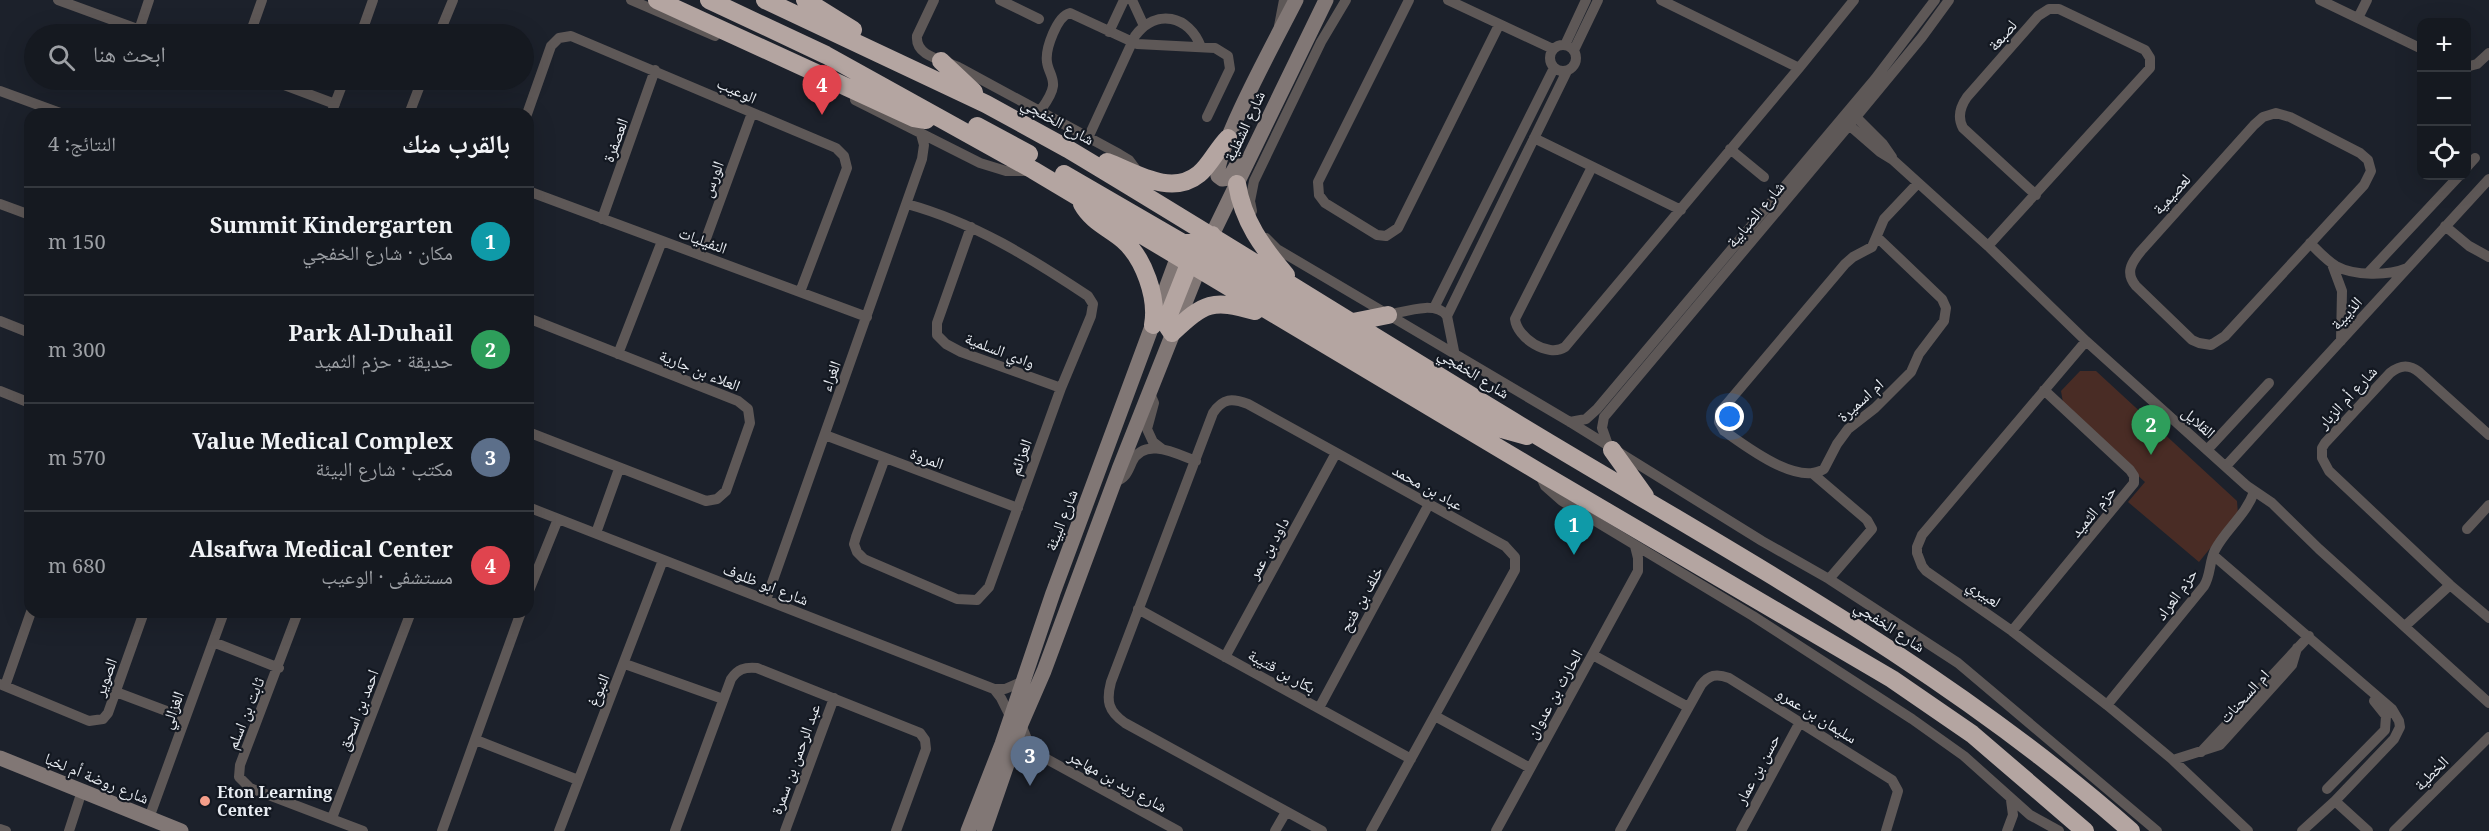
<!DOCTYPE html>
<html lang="ar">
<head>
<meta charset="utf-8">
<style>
  :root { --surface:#151920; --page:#22262d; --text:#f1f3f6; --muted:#9da0a5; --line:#34383e; --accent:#8c9099 }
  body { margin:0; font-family:"Noto Serif","Noto Naskh Arabic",serif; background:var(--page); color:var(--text); direction:rtl }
  .controls { position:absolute; right:18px; top:18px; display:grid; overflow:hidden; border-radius:12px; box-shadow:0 6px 24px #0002 }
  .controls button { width:54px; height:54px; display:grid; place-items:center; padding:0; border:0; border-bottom:2px solid var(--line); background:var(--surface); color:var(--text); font:30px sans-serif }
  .you { position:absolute; left:1730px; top:417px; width:21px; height:21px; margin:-15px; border:4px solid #fff; border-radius:50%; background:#1a73e8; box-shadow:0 0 0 9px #1a73e833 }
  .badge { display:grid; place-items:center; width:39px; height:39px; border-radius:50%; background:var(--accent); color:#fff; font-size:20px; font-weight:700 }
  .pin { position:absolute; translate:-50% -50px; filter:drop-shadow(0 2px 3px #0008) }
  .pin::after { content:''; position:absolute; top:32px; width:21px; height:18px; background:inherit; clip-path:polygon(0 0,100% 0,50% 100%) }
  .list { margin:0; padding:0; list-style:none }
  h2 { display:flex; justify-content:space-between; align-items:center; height:78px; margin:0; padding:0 24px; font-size:26px }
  h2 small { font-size:20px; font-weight:400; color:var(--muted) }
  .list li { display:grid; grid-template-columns:39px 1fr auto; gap:18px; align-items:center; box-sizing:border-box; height:108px; padding:0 24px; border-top:2px solid var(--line) }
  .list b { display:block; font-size:22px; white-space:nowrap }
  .list p { margin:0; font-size:20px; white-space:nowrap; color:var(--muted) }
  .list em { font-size:20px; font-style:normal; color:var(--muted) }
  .icon { flex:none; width:33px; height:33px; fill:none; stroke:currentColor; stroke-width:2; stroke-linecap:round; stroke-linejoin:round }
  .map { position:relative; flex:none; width:2489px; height:831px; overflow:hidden; direction:ltr }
  .search { position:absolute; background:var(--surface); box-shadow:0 6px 24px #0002; left:24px; top:24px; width:510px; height:66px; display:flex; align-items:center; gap:15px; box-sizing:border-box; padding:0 21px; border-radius:33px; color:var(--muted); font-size:22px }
  .panel { position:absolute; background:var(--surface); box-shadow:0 6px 24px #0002; left:24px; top:108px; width:510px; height:510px; border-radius:18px; direction:rtl }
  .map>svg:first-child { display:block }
  .green { fill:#492c25 }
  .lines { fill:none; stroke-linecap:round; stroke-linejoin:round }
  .street { stroke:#5e5857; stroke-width:10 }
  .secondary { stroke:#817775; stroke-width:15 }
  .highway { stroke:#b4a5a1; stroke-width:18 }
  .poi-dot { fill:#f49e8a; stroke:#131821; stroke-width:2 }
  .labels { text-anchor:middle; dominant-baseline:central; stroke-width:4.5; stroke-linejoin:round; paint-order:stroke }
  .street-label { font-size:16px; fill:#e8ecf2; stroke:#131821 }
  .poi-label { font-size:16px; font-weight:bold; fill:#e8ecf2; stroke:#131821; text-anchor:start }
</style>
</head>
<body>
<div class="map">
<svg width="2489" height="831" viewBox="0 0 2489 831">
  <rect width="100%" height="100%" fill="#1c212b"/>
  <path class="green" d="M2080 371H2096L2237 501 2238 514 2199 562 2128 502 2145 482 2064 408 2061 391Z"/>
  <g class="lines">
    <path class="street" d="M58 0 151 34
      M631 0 715 36
      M934 0 917 36C915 58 946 60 960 68L1119 154 1129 160 1138 172
      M1000 0 1039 19
      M1132 0 1144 26
      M1409 0 1318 182 1319 195 1325 203 1377 235 1386 236 1398 228 1499 25
      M1448 0 1553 49
      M1661 0 1799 68
      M2320 0 2422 49
      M2358 18 2367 0
      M1279 26 1284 0
      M139 30 149 0
      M1109 32 1124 0
      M250 34 262 0
      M361 34 373 0
      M439 34 453 0
      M1550 58a13 13 0 1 1 26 0a13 13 0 1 1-26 0Z
      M1565 45 1586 0
      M1574 50 1598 0
      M2466 67 2477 64 2489 53
      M271 80 335 104
      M0 91 63 114
      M855 100 980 163 1006 171H1030
      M1040 111C1045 104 1052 95 1053 86 1054 77 1048 71 1047 62 1045 49 1057 16 1070 13L1137 44 1215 48 1228 56 1230 69 1207 117
      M1852 113 1883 144 1892 157
      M2276 113 2290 117 2360 153 2368 160 2371 171 2364 185 2225 336 2211 345 2199 343 2192 340 2136 286C2125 273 2131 263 2141 251L2254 125 2263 117Z
      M331 114 344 80
      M409 114 422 80
      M527 114 551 46 559 38 571 36 836 148 844 156 847 168 800 292
      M1842 119 1880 152 1893 160 1988 246 2086 341 2247 486 2272 503 2319 549 2489 703
      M1088 138 1135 36C1156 8 1189 15 1201 47
      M1534 138 1681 210
      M1730 149 1764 177
      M1592 167 1515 319C1517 338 1548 358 1565 347L1799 68 1854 0
      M2466 168 2475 158
      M528 191 867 317
      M0 204 30 215
      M1252 211 1250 201 1254 181 1321 42 1346 0
      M602 219 655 70
      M2445 226 2469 246 2489 257
      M971 227 937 323V335L946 344 961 352 1061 388
      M1877 237 1942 299 1946 308 1944 321 1919 354 1911 372 1875 408 1848 429 1837 444 1824 469C1797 486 1747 447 1724 431L1719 422 1720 412 1845 264 1853 257 1872 247 1884 219 1918 183
      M1266 238 1277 249 1570 422 1762 541 1829 579 1958 663 2157 831
      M2310 243C2318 251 2326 260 2336 266 2354 276 2388 276 2407 268
      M1988 246 2150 68V58L2145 50 2059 9H2049L2038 16 1967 97C1960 107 1957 117 1963 128L2036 195
      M700 255 752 113
      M2332 264 2342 291 2341 341
      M2369 272 2459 176
      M1434 308 1554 68
      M1388 315C1404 312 1436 300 1447 316L1455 356
      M1447 316 1567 71
      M528 318 738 401 748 409 750 423 726 491 717 499 706 501 528 432
      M0 321 30 333
      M2086 341 1922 535 1917 547V553L1922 566 1926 571 2012 631 2107 705 2173 760 2248 831
      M618 354 662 241
      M0 391 30 403
      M1149 391 1154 403 1147 429 1153 442 1162 449
      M1570 422 1586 419 1597 409 1875 79 1935 0
      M825 435 1018 508
      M2489 435 2419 372C2409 364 2400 365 2390 373L2325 443 2322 448V458L2329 471 2450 585 2489 618
      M1608 445 1602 428 1604 417 1856 117 1922 37 1949 0
      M2207 450 2269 383
      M885 458 856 537 854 544 857 552 864 559 957 599 977 600 989 587 1061 388 1091 316 1093 304 1088 296C1031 258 973 222 907 204
      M2226 466 2489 179
      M1539 473 1545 486 1562 501 1753 616 1912 719 1964 756 2030 815 2059 831
      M1812 473 1867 520 1872 529 1829 579
      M1114 482C1125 479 1128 472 1132 462 1144 436 1177 454 1196 461
      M528 507 994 689H1005L1024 681
      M2467 529 2489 505
      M596 533 619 469
      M2213 555 2392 709 2399 721 2400 727 2394 739 2335 801 2302 831
      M528 593 558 519
      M766 600 922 159 924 145 921 134
      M1138 609 1411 759
      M298 612 240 765 239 777 250 788 363 831
      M2405 626 2450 585
      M2012 631 2134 483V476L2130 470 2044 390
      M213 642 279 668
      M1593 655 1688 707
      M1225 657 1336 453
      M625 664 723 699
      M0 684 89 721 103 719 108 713 144 612
      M5 686 31 612
      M994 689 1001 698 1011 718
      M116 692 185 718
      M2107 705 2204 586C2211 575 2209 562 2215 550 2226 529 2246 515 2254 492
      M1319 708 1429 504
      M1435 716 1530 768
      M1021 724 1027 739 1043 757 1178 831
      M476 740 578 780
      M2201 752 2309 636
      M2173 760 2220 745 2292 665 2297 648
      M1008 765 1023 756 1043 757
      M2327 789 2385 730 2386 716 2374 701
      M2335 801 2368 831
      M149 818 224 612
      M332 818 411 612
      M0 829 6 831
      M69 831 82 791
      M442 831 521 612
      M559 831 663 560
      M675 831 731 679C738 669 744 667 757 668L920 733 925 740 926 749 896 831
      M785 831 834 698
      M1275 831 1286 812
      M1322 831 1125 723C1108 711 1106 701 1111 682L1213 413C1223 398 1232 398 1248 404L1505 546 1515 557V570L1371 831
      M1496 831 1638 571V558L1635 546
      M1620 831 1701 685C1709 675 1716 673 1729 678L1892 780 1898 791 1886 831
      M1741 831 1800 722
      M2007 831 2013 815 2011 800
      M2394 831 2489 737"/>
    <path class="secondary" d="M1238 163 1229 178 1222 179 1218 176C1214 151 1281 30 1296 0
      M0 758 181 831
      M968 831 1002 744 1053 593 1181 248
      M984 831 1021 724 1044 671 1119 469 1212 235 1326 0"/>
    <path class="highway" d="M657 0 914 118 926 120
      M709 0 826 55 1033 170 1539 472 1892 679 1972 734 2085 831
      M765 0 986 104 1068 149C1230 246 1389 347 1551 444 1750 563 1956 676 2131 831
      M805 0 853 30
      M941 61 974 92
      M977 126 1029 154
      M1107 162C1134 172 1171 197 1199 174 1210 165 1217 149 1228 138
      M1064 174 1183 243H1198L1212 235
      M1237 184C1243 221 1262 247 1286 275
      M1082 204C1092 222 1109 228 1123 240 1144 258 1158 298 1153 325
      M1182 254 1191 251 1205 253 1491 426 1527 436
      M1193 254 1168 317V327L1172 333C1205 302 1212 299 1255 311
      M1353 322 1388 315
      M1612 450 1645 496"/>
  </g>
  <circle class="poi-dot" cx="205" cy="801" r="6"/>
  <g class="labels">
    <g class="street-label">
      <text transform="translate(2002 35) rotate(-49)">لصبعة</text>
      <text transform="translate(737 90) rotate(24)">الوعيب</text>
      <text transform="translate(1058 121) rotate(29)">شارع الخفجي</text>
      <text transform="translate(1244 126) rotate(-65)">شارع الشفلية</text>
      <text transform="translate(615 140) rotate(-70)">العصفرة</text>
      <text transform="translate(712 179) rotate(-70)">الورس</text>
      <text transform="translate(2171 194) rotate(-48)">لعصيمية</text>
      <text transform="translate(1755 214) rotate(-50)">شارع الضبابية</text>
      <text transform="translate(703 240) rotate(20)">النفيليات</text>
      <text transform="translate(2346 313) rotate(-48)">الذيبية</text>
      <text transform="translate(1000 350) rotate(21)">وادي السلمية</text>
      <text transform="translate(700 370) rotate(22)">العلاء بن جارية</text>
      <text transform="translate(1474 373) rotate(32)">شارع الخفجي</text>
      <text transform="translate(830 376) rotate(-70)">الغراء</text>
      <text transform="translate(2347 397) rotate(-47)">شارع أم الزبار</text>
      <text transform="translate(1860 400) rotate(-42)">ام اسميرة</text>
      <text transform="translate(2199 422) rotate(42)">القلايل</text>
      <text transform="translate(1020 457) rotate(-70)">العزائم</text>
      <text transform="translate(927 458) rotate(20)">المروة</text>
      <text transform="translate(1428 487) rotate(29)">عباد بن محمد</text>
      <text transform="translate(2093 511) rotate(-50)">حزم الثميد</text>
      <text transform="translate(1061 520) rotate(-69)">شارع البيئة</text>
      <text transform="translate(1268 548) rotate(-61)">داود بن عمر</text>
      <text transform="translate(766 584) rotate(21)">شارع ابو ظلوف</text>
      <text transform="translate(1984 593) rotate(34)">لعبيري</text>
      <text transform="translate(2176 594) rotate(-54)">حزم العراد</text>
      <text transform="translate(1361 599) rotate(-61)">خلف بن فتح</text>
      <text transform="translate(1890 626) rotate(33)">شارع الخفجي</text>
      <text transform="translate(1282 671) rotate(29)">بكار بن قتيبة</text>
      <text transform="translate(105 677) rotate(-70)">الصوير</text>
      <text transform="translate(598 690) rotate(-68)">النبوغ</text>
      <text transform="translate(1554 694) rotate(-61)">الحارث بن عدوان</text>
      <text transform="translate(2244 696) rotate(-48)">ام السحنات</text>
      <text transform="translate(172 710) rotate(-70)">الغزالي</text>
      <text transform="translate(358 710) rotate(-69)">احمد بن اسحق</text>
      <text transform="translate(245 713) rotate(-68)">ثابت بن اسلم</text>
      <text transform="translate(1817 715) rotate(32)">سليمان بن عمرو</text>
      <text transform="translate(795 759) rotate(-70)">عبد الرحمن بن سمرة</text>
      <text transform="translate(1757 769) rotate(-62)">حسن بن عمار</text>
      <text transform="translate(2431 773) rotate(-45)">الخطية</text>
      <text transform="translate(97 778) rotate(22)">شارع روضة أم لخبا</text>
      <text transform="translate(1118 781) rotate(29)">شارع زيد بن مهاجر</text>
    </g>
    <g class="poi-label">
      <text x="217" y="792">Eton Learning<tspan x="217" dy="18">Center</tspan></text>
    </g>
  </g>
</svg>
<div class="controls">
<button>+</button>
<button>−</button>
<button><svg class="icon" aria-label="locate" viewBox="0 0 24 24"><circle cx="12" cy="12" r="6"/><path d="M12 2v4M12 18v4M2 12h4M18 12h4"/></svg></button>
</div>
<div class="you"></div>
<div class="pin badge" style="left:1574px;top:555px;background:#0f9aa8">1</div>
<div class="pin badge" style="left:2151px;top:455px;background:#2e9e5b">2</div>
<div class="pin badge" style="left:1030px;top:786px;background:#5c6f8a">3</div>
<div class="pin badge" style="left:822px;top:115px;background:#e0444e">4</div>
<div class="search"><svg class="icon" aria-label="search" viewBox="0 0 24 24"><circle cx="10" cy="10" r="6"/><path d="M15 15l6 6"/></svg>ابحث هنا</div>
<section class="panel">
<h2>بالقرب منك<small>النتائج: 4</small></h2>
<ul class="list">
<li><span class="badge" style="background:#0f9aa8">1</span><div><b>Summit Kindergarten</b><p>مكان · شارع الخفجي</p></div><em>150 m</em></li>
<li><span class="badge" style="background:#2e9e5b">2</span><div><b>Park Al-Duhail</b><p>حديقة · حزم الثميد</p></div><em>300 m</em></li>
<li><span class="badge" style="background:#5c6f8a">3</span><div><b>Value Medical Complex</b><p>مكتب · شارع البيئة</p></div><em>570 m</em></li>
<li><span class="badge" style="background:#e0444e">4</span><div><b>Alsafwa Medical Center</b><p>مستشفى · الوعيب</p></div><em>680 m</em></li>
</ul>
</section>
</div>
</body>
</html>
